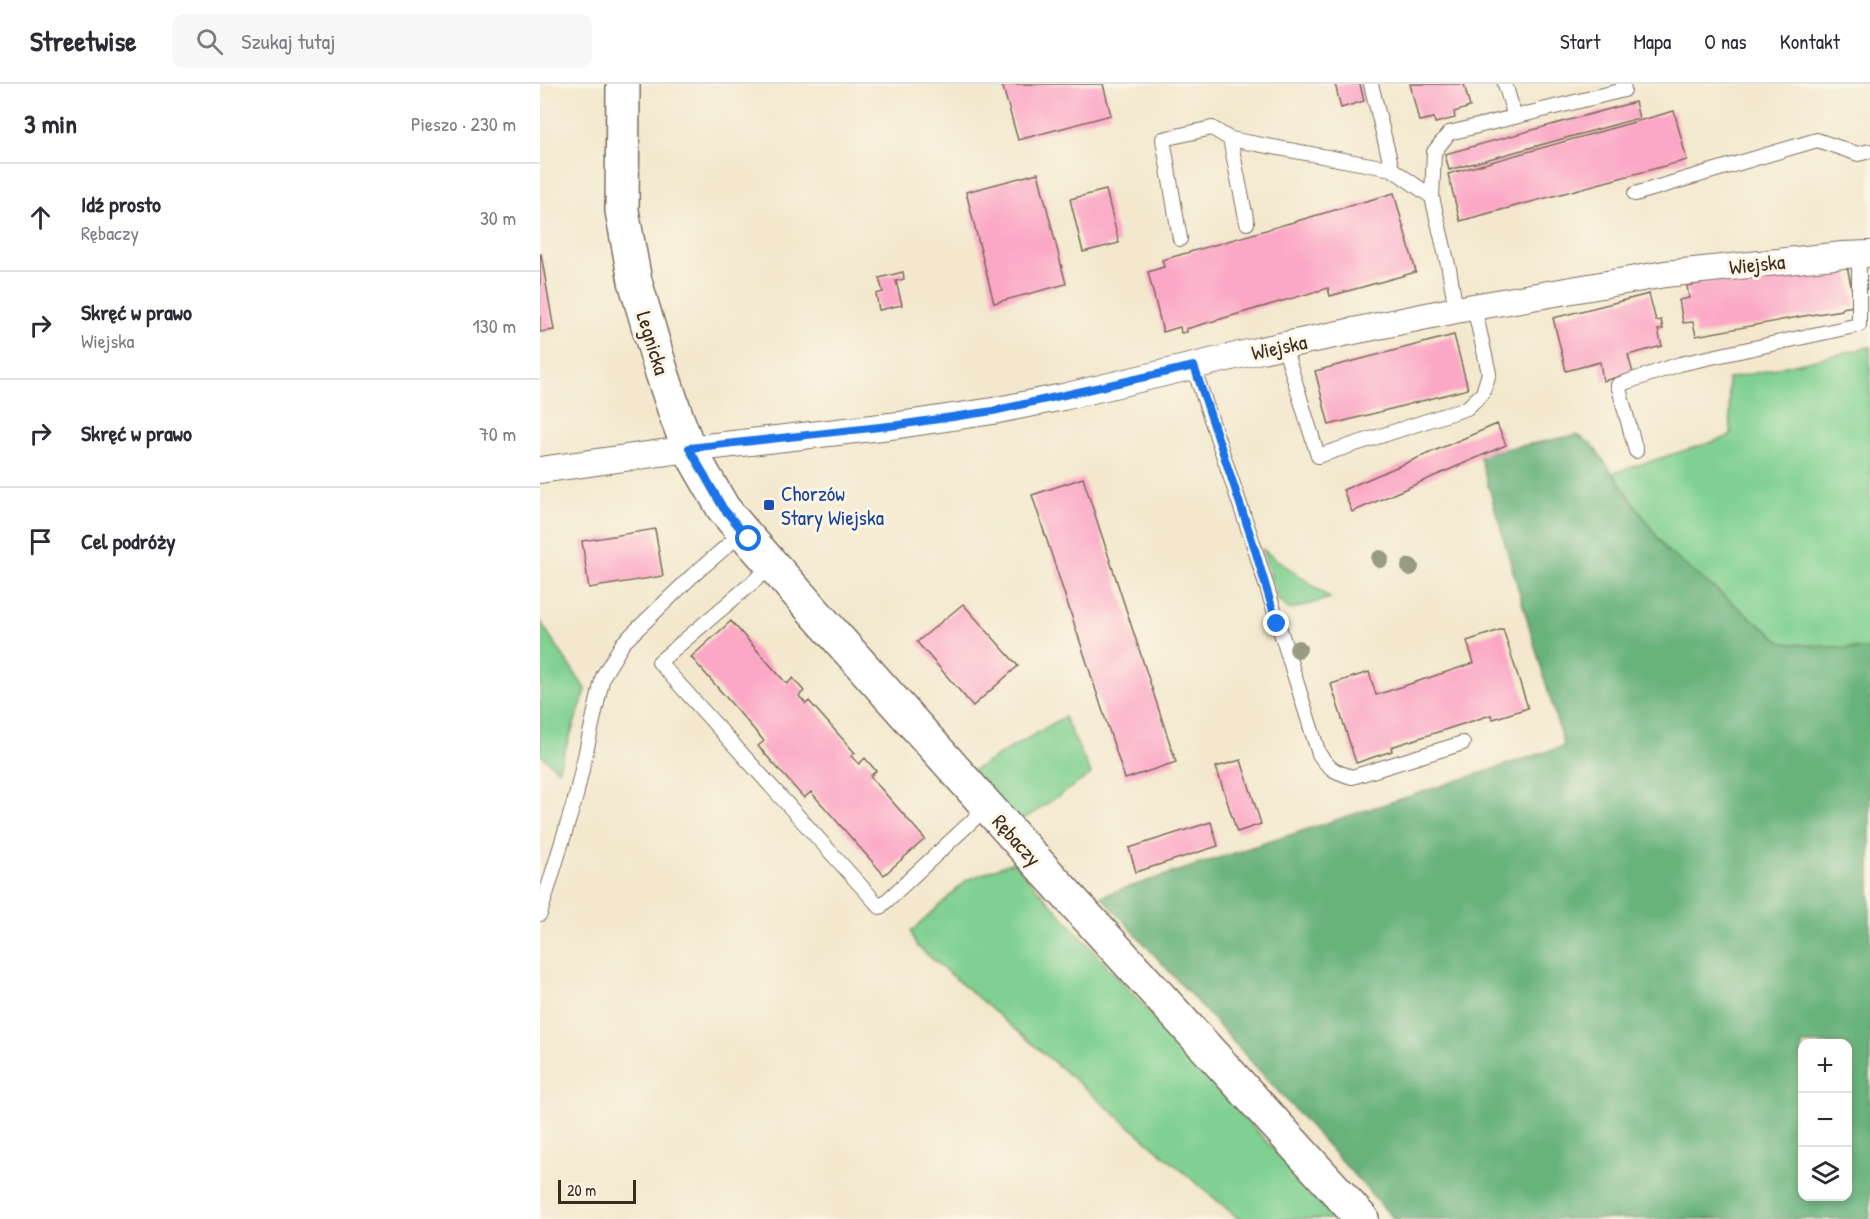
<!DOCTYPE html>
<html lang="pl">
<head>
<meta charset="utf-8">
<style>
  :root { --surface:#fff; --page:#f7f7f7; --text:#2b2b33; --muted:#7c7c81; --line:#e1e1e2 }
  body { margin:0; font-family:"Patrick Hand",sans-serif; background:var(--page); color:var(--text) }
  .controls { position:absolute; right:18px; bottom:18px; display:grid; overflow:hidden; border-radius:12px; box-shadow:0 3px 9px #0003 }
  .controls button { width:54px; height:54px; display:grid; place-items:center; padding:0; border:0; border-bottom:2px solid var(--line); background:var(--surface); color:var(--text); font:30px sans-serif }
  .scale { position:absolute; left:18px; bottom:15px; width:78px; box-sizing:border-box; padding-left:6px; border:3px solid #3b2a1e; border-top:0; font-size:16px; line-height:21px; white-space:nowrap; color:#3b2a1e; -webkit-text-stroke:4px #fcf5e5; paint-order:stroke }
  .stop { position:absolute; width:18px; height:18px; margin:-14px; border:4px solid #1a73e8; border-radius:50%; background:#fff }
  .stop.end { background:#1a73e8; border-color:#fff; box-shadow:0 2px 6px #0008 }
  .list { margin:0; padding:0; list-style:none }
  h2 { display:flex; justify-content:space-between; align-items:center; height:78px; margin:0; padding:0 24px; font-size:26px }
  h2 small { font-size:20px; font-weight:400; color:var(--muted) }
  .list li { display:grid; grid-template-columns:39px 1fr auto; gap:18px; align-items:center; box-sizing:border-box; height:108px; padding:0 24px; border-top:2px solid var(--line) }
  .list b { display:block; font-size:22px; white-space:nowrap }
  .list p { margin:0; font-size:20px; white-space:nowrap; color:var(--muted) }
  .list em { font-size:20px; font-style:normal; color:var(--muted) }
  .icon { flex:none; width:33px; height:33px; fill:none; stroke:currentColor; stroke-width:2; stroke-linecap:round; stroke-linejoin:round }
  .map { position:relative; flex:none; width:1330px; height:1135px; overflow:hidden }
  header { display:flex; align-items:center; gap:36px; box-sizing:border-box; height:84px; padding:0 30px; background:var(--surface); border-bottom:2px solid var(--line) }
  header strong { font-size:28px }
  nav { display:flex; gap:33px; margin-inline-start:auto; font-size:21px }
  .search { width:420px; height:54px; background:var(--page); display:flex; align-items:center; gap:15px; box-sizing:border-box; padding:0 21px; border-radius:12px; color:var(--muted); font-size:22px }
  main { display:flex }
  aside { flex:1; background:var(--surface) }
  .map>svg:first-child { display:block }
  .green { fill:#7fd091; stroke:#5d7d58; stroke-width:1.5 }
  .forest { fill:#67b27b; stroke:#516e4c; stroke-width:1.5; fill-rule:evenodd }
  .building { fill:#fba7c6 }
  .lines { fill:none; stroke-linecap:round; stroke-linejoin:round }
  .service-casing { stroke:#7b6c5c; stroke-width:16 }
  .minor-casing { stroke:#7b6c5c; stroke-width:28 }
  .tertiary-casing { stroke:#7b6c5c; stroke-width:36 }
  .service { stroke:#fff; stroke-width:14 }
  .minor { stroke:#fff; stroke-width:26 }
  .tertiary { stroke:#fff; stroke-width:33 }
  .tree { fill:#999b80 }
  .route { stroke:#1a73e8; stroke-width:8 }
  .transit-dot { fill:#1a4fb4; stroke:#fcf5e5; stroke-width:2 }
  .labels { text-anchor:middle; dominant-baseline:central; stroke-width:6; stroke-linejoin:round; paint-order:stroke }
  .street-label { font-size:21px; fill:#3b2a1e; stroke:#fcf5e5 }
  .transit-label { font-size:21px; fill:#164399; stroke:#fcf5e5; text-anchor:start }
</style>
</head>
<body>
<header>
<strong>Streetwise</strong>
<div class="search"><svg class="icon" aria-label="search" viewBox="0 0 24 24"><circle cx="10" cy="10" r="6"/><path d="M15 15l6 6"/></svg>Szukaj tutaj</div>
<nav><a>Start</a><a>Mapa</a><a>O nas</a><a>Kontakt</a></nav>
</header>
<main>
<aside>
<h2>3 min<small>Pieszo · 230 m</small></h2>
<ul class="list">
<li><svg class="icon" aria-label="ahead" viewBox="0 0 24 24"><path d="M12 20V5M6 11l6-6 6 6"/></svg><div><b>Idź prosto</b><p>Rębaczy</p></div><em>30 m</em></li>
<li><svg class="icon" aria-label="right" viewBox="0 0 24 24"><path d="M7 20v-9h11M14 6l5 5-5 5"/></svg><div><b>Skręć w prawo</b><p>Wiejska</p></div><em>130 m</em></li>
<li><svg class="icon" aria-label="right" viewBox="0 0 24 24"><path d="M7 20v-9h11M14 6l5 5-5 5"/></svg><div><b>Skręć w prawo</b></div><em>70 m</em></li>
<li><svg class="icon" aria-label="arrive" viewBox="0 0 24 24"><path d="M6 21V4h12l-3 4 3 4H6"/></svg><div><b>Cel podróży</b></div></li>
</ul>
</aside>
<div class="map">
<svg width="1330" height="1135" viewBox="0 0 1330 1135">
  <rect width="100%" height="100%" fill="#fcf5e5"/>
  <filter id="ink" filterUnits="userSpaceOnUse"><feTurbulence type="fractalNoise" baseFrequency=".0167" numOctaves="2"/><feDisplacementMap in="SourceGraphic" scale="12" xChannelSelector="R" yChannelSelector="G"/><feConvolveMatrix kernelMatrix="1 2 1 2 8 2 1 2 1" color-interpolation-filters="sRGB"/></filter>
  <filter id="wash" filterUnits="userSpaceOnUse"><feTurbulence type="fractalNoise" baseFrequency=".008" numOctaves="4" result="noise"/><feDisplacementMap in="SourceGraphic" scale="24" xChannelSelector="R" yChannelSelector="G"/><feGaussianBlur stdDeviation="1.35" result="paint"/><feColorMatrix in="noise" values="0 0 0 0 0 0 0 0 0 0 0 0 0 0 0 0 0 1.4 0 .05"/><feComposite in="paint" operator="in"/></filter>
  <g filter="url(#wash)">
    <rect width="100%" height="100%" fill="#f3e8ce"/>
    <path class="green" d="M1330 263V566L1243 559 1127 467 1073 389 1191 352 1188 295Z
      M722 465 790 514 750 526 738 516Z
      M0 537 46 606 18 686 0 670Z
      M524 633 551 690 478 739 432 687Z
      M473 778 797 1135H699L377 862 371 848 427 796Z"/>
    <path class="forest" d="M1037 351 1052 360 1127 467 1243 559 1330 566V1135H854L561 812 1024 662 939 370ZM1262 960H1308V1112H1262Z"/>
    <g id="blocks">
      <path class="building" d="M462 0H563L571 31 478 56Z
        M795 0H820L824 17 801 24Z
        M870 0H924L930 23 914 28 915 34 895 39 894 34 879 37Z
        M1095 18 1099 34 909 86 905 70Z
        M1134 27 1147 76 920 137 908 90Z
        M498 89 526 200 454 219 426 108Z
        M566 106 579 159 543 168 530 115Z
        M854 109 876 188 790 212 788 204 646 245 647 248 641 249 640 243 623 248 608 188 624 183 622 176Z
        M1 170 14 246 0 248V171Z
        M1293 175 1306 176 1315 222 1302 224V226L1264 232 1156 252 1153 238 1143 239 1139 216 1149 214 1147 202Z
        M363 188 364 195 356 197 362 221 339 226 336 210 343 208 339 194Z
        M1109 210 1116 237 1121 236 1123 245 1118 246 1122 262 1088 271 1093 289 1063 297 1060 278 1026 287 1013 234Z
        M914 251 928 305 789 341 775 287Z
        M957 340 966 361 812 428 803 406Z
        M543 394 636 678 585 695 492 411Z
        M115 445 123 492 49 504 42 457Z
        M423 520 478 582 433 622 377 558Z
        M191 537 247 600 253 594 264 607 259 612 266 620 269 617 315 669 311 672 319 680 325 674 336 687 330 692 385 755 344 791 271 708 264 714 218 662 224 657 151 573Z
        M963 545 988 624 953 635 951 631 851 663 852 667 816 679 791 600 829 588 836 611 934 579 927 557Z
        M701 676 721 740 697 748 676 683Z
        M671 738 678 762 596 788 589 764Z"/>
    </g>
  </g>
  <g filter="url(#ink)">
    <use href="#blocks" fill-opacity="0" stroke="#7b6c5c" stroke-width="1.5"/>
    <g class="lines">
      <g class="service-casing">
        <path id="service" d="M831 0 852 85
          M965 0 975 33
          M1095 110 1277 56 1318 70 1330 67
          M892 113 894 68 909 49 1084 6 1083 0
          M707 139 690 55 852 85 892 113 909 185 916 226
          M640 155 623 55 672 44 690 55
          M744 262 778 372 927 324 943 309 949 289 934 223
          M653 282 713 459 779 670C789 685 795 688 812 693L923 659
          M1096 367 1078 301 1140 280 1319 241V170
          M233 481 119 578 340 823 447 723
          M0 830 36 712 63 592 83 559 151 493 203 448"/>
      </g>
      <g class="minor-casing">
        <path id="minor" d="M0 386 149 365 359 341 453 327 523 313 721 266 916 226 1125 190 1303 171 1330 170"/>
      </g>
      <g class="tertiary-casing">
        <path id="tertiary" d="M83 0 82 127 95 197 122 289 137 334 149 365 183 424 203 448 498 779 822 1135"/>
      </g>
      <use href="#service" class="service"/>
      <use href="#minor" class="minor"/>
      <use href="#tertiary" class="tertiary"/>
    </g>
    <g class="tree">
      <circle cx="840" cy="475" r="9"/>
      <circle cx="870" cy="483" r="9"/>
      <circle cx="758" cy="565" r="9"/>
    </g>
  </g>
  <g class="lines" filter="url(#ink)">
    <path class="route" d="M209 455 183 424 149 364 358 341 453 327 654 282 713 459 737 540"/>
  </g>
  <rect class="transit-dot" x="223" y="415" width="12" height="12" rx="3"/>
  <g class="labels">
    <g class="street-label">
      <text transform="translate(1217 180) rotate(-6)">Wiejska</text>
      <text transform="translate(113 259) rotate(73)">Legnicka</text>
      <text transform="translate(739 263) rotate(-12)">Wiejska</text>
      <text transform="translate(477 756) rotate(48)">Rębaczy</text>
    </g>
    <g class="transit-label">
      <text x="241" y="409">Chorzów<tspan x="241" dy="24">Stary Wiejska</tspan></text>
    </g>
  </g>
</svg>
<div class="controls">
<button>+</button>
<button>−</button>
<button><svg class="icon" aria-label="layers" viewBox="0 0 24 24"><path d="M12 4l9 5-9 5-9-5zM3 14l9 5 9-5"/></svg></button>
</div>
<div class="scale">20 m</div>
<div class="stop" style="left:209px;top:455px"></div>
<div class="stop end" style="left:737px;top:540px"></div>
</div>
</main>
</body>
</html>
